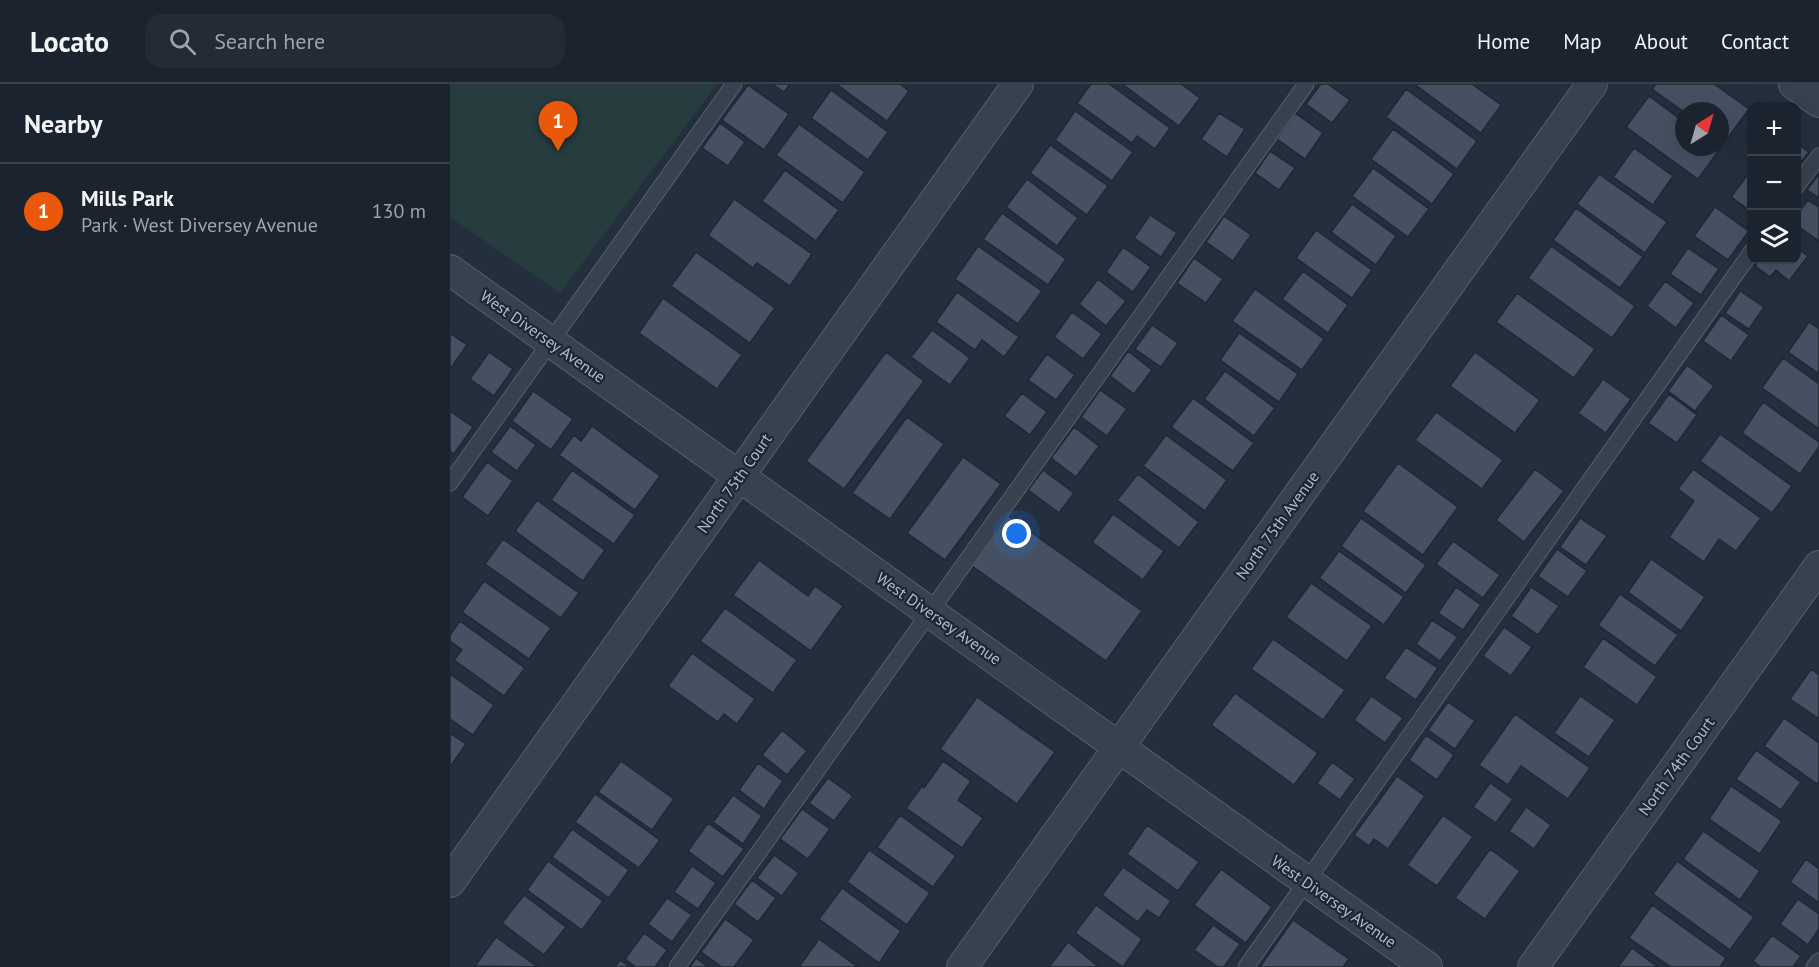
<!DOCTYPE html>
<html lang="en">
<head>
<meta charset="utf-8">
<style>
  :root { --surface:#1b232e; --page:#242b36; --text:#f1f3f6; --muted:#a0a4aa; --line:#39404a; --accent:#ea580c }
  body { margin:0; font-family:"PT Sans",sans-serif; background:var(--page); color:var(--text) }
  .controls { position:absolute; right:18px; top:18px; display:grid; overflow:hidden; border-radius:12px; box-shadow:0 6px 24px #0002 }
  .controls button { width:54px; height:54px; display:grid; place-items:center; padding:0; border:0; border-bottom:2px solid var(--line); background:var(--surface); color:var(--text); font:30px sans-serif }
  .compass { position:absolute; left:1225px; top:18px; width:54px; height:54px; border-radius:50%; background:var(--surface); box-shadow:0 6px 24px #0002; rotate:37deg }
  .you { position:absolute; left:567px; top:450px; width:21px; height:21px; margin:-15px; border:4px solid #fff; border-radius:50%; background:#1a73e8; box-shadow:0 0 0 9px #1a73e833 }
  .badge { display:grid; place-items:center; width:39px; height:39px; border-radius:50%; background:var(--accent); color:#fff; font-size:20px; font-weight:700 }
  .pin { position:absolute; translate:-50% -50px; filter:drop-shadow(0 2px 3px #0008) }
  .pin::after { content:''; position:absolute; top:32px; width:21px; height:18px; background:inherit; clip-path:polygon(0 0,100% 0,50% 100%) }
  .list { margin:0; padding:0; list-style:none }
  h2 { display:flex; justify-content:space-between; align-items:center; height:78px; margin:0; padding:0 24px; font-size:26px }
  h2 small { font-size:20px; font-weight:400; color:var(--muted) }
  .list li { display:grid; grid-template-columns:39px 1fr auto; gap:18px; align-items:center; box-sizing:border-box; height:96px; padding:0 24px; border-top:2px solid var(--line) }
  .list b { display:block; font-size:22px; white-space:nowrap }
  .list p { margin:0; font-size:20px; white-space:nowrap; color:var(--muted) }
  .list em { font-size:20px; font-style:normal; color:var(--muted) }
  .icon { flex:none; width:33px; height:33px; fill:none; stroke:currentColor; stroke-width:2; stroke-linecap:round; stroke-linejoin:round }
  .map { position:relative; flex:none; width:1369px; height:883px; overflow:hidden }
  header { display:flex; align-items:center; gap:36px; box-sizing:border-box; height:84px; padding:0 30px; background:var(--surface); border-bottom:2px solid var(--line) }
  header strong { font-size:28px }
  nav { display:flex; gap:33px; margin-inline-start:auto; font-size:21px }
  .search { width:420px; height:54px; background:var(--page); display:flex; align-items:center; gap:15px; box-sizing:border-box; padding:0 21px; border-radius:18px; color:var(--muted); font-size:22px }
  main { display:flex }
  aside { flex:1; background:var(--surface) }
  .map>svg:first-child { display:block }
  .green { fill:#263c3f }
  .building { fill:#455162; stroke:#1f2835; stroke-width:1.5 }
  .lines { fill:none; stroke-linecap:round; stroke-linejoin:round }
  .lane-casing { stroke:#565f6c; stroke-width:17 }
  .street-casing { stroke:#565f6c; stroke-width:32 }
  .lane { stroke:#38414e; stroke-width:15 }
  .street { stroke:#38414e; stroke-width:30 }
  .labels { text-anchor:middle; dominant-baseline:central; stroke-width:4.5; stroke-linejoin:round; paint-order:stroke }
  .street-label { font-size:16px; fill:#b4bcc9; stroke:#1d2633 }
</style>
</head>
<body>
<header>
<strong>Locato</strong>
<div class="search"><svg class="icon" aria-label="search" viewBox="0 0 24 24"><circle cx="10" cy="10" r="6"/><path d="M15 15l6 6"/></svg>Search here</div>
<nav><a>Home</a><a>Map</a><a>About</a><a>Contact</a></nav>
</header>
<main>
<aside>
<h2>Nearby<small></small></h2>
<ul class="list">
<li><span class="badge">1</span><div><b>Mills Park</b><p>Park · West Diversey Avenue</p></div><em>130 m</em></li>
</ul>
</aside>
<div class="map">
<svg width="1369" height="883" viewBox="0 0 1369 883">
  <rect width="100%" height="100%" fill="#242f3e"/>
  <path class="green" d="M0 0H267L110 209 0 133Z"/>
  <path class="building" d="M322 0H340L334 8Z
    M386 0H450L459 7 437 37Z
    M641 0H659L720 44 705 65 687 52 682 59 627 19Z
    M672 0H731L750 14 729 42Z
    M871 0H878L900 16 882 39 856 20Z
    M964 0H1022L1051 21 1031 49Z
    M1206 0H1264L1299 25 1275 58 1270 54V27L1234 28 1202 5Z
    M298 1 339 30 314 66 272 36Z
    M956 5 1027 57 1007 85 936 33Z
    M381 6 438 48 418 76 361 34Z
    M1199 12 1234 38V63L1270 65 1248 95 1176 43Z
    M625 27 683 68 662 97 605 56Z
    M769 29 795 45 777 73 751 55Z
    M845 29 873 49 855 75 827 55Z
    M270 39 295 58 278 82 252 64Z
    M349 40 415 88 393 119 326 71Z
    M943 45 1004 90 982 120 921 75Z
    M1346 59 1359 68 1346 84Z
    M600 61 658 102 637 131 580 89Z
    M1184 64 1223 92 1203 121 1163 93Z
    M820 67 845 84 829 106 805 89Z
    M923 84 979 125 958 153 902 112Z
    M1302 85V128L1281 113Z
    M335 86 389 126 366 157 312 117Z
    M1149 90 1217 138 1195 169 1127 120Z
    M1369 90V114L1357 106Z
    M577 95 628 134 607 162 556 123Z
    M284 115 362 170 340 202 307 179 303 184 258 151Z
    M1358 116 1369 123V157L1346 141V132Z
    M902 120 946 152 926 181 881 148Z
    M1265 123 1299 147 1278 176 1244 152Z
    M1126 124 1193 173 1170 204 1103 156Z
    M552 129 616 175 598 201 533 155Z
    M700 131 727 149 711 173 684 154Z
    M774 132 801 151 783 177 756 158Z
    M866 146 922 186 902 214 846 174Z
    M528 162 592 207 568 240 505 195Z
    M1101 162 1185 222 1162 254 1078 194Z
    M673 163 701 183 683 208 656 188Z
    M1346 163 1358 172 1339 197 1326 186 1320 193 1305 182 1310 176H1346Z
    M1238 164 1269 185 1251 211 1220 190Z
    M246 168 325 224 300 259 221 202Z
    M744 174 773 195 756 219 727 199Z
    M853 187 898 221 878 249 832 215Z
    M648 195 676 217 656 242 629 220Z
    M1215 197 1244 219 1226 244 1197 222Z
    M805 205 874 255 852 286 782 237Z
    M1290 207 1314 223 1299 245 1275 229Z
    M507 208 569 253 554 273 532 256 525 266 486 238Z
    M1067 209 1145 265 1124 294 1046 238Z
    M213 214 292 271 267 305 189 249Z
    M622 228 652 250 633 275 604 253Z
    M1271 231 1299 251 1281 277 1253 257Z
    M1359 238 1369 245V290L1338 268Z
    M702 241 728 259 711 283 685 265Z
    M482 246 520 274 500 301 461 273Z
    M0 249 17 261 0 285Z
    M789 249 848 290 829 318 770 276Z
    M678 267 702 286 684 310 660 292Z
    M39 268 63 285 44 312 20 295Z
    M436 268 474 297 394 405 356 377Z
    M1025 268 1090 316 1065 349 1000 302Z
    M597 270 625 291 606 316 578 296Z
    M1333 274 1369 300V345L1312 304Z
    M1237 281 1264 302 1245 327 1218 307Z
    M775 287 825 324 804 352 754 315Z
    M1153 295 1181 315 1156 349 1128 329Z
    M650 306 677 325 657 352 631 333Z
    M83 307 123 335 101 366 62 337Z
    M572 309 597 328 580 351 554 332Z
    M1219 310 1247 331 1227 359 1198 339Z
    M743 314 804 359 783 387 721 343Z
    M1313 318 1369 358V363L1350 390 1292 349Z
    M0 327 23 343 4 370 0 367Z
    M986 328 1053 376 1032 405 965 356Z
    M457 333 494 360 440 435 402 409Z
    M60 342 86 361 67 387 41 368Z
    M142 342 210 392 185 426 109 371 124 351 131 357Z
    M624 343 649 362 626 393 601 374Z
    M1270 350 1342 402 1322 429 1250 377Z
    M716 351 777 396 755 427 693 382Z
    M513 373 551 400 495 476 457 449Z
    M37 378 63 397 38 432 12 413Z
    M948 379 1008 423 973 471 913 427Z
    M1085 385 1114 407 1074 458 1046 436Z
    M1243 385 1311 434 1286 467 1269 455 1254 478 1219 453 1244 417 1228 405Z
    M122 386 185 431 164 460 101 416Z
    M593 386 624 409 609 429 578 406Z
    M688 390 749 438 729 464 667 416Z
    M87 416 155 466 133 497 65 447Z
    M663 430 714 467 693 496 642 458Z
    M558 432 692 527 656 577 522 482Z
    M911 434 976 481 956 509 891 462Z
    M1130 434 1157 452 1136 481 1110 463Z
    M53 455 129 509 111 534 35 480Z
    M1003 457 1050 491 1033 514 986 480Z
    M1107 465 1137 487 1118 513 1088 492Z
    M889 467 954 513 934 541 869 494Z
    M1201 475 1255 513 1231 547 1178 508Z
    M309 476 358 512 365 502 393 522 361 567 283 511Z
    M34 497 101 544 79 575 12 528Z
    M861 499 922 542 897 577 836 533Z
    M1006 503 1031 521 1013 546 988 529Z
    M1081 503 1109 522 1088 551 1061 532Z
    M1170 510 1228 551 1205 582 1148 541Z
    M275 524 347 576 323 609 250 557Z
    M982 536 1008 553 990 577 966 560Z
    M10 537 75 584 54 612 4 576 12 566 0 557V551Z
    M1054 543 1082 563 1061 592 1033 572Z
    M1153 554 1207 593 1187 621 1133 583Z
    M823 555 895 606 873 636 801 585Z
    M956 563 988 584 966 616 934 594Z
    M242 569 305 615 287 640 274 630 268 638 218 602Z
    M1361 585 1369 591V635L1340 615Z
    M0 590 44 621 23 651 0 635Z
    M785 609 868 669 844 701 761 641Z
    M921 612 953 634 935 659 904 636Z
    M1130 612 1165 636 1139 673 1104 649Z
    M527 613 605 668 567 720 490 665Z
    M998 618 1025 637 1005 665 978 646Z
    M1065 630 1140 684 1118 715 1071 682 1058 701 1029 681Z
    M1334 634 1369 659V696L1367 700 1314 662Z
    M332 646 357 667 337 691 312 671Z
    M0 649 16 660 0 683Z
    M976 651 1004 671 987 696 959 676Z
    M1306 666 1351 698 1331 726 1286 695Z
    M171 677 224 715 202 746 148 708Z
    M493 677 521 697 508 716 533 734 512 764 456 724 472 702 474 704Z
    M882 678 905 695 890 716 867 699Z
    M308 679 333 697 314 725 289 706Z
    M947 692 975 712 938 765 924 755 919 762 904 751Z
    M378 694 403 712 384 737 359 719Z
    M1040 699 1063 715 1046 739 1023 723Z
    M1281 702 1332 737 1310 770 1259 735Z
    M145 710 210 756 189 784 125 738Z
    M283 711 312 732 293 760 263 738Z
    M1076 723 1101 741 1084 765 1059 747Z
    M352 725 380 745 358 775 330 755Z
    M450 731 506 772 483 803 427 763Z
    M993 731 1023 753 987 802 957 781Z
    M258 739 294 765 273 793 238 767Z
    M697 741 749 778 728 807 677 770Z
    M122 745 179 786 159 814 102 773Z
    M1253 747 1310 787 1290 816 1233 775Z
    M1040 765 1070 787 1035 835 1005 814Z
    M419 766 480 809 457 841 397 798Z
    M324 771 349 789 332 812 307 794Z
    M1356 775 1369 785V819L1340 798Z
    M98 777 153 817 132 846 77 806Z
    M1227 777 1304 833 1280 866 1203 810Z
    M242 782 266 799 248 825 224 808Z
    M673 783 721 817 709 834 697 826 688 838 652 811Z
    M771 785 822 823 796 859 744 821Z
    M302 796 326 814 308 838 284 820Z
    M392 804 451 847 429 879 369 835Z
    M74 811 116 843 94 871 52 839Z
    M217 814 242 831 222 858 198 840Z
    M1348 815 1369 830V845L1358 861 1330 840Z
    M646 821 692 855 673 883 625 849Z
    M1202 821 1276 874 1270 883H1221L1179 854Z
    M275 835 304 856 284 883H272L251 868Z
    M843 836 899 875 893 883H810Z
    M763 841 790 860 774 883H768L744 866Z
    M194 849 217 866 205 883H186L175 875Z
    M1322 851 1351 872 1343 883H1311L1303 877Z
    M46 853 88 883 25 882Z
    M369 855 408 883H349Z
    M618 858 649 883H599Z
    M1182 864 1208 883H1168Z
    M246 874 258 883H240Z
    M170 876 180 883H165Z"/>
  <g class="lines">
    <g class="lane-casing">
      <path id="lane" d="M1346 103 1369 72
        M0 399 284 0
        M227 883 856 0
        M796 883 1302 167
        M1364 883 1369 877"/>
    </g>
    <g class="street-casing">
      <path id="street" d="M1344 0 1369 18
        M0 186 977 883
        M0 798 568 0
        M512 883 1142 0
        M1083 883 1369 482"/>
    </g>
    <use href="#lane" class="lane"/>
    <use href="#street" class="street"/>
  </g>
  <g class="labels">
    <g class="street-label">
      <text transform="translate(93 252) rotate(35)">West Diversey Avenue</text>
      <text transform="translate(284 399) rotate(-55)">North 75th Court</text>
      <text transform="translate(827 441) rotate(-54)">North 75th Avenue</text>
      <text transform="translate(489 534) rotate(35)">West Diversey Avenue</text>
      <text transform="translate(1226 682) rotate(-54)">North 74th Court</text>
      <text transform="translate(884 817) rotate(35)">West Diversey Avenue</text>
    </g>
  </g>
</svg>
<div class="controls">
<button>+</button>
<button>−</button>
<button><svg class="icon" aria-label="layers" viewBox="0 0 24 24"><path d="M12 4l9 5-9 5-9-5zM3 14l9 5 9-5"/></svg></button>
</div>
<svg class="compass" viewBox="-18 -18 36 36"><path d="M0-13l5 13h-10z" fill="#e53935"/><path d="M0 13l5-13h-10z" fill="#a0a4aa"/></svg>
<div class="you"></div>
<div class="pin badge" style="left:108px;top:67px">1</div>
</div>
</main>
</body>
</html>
